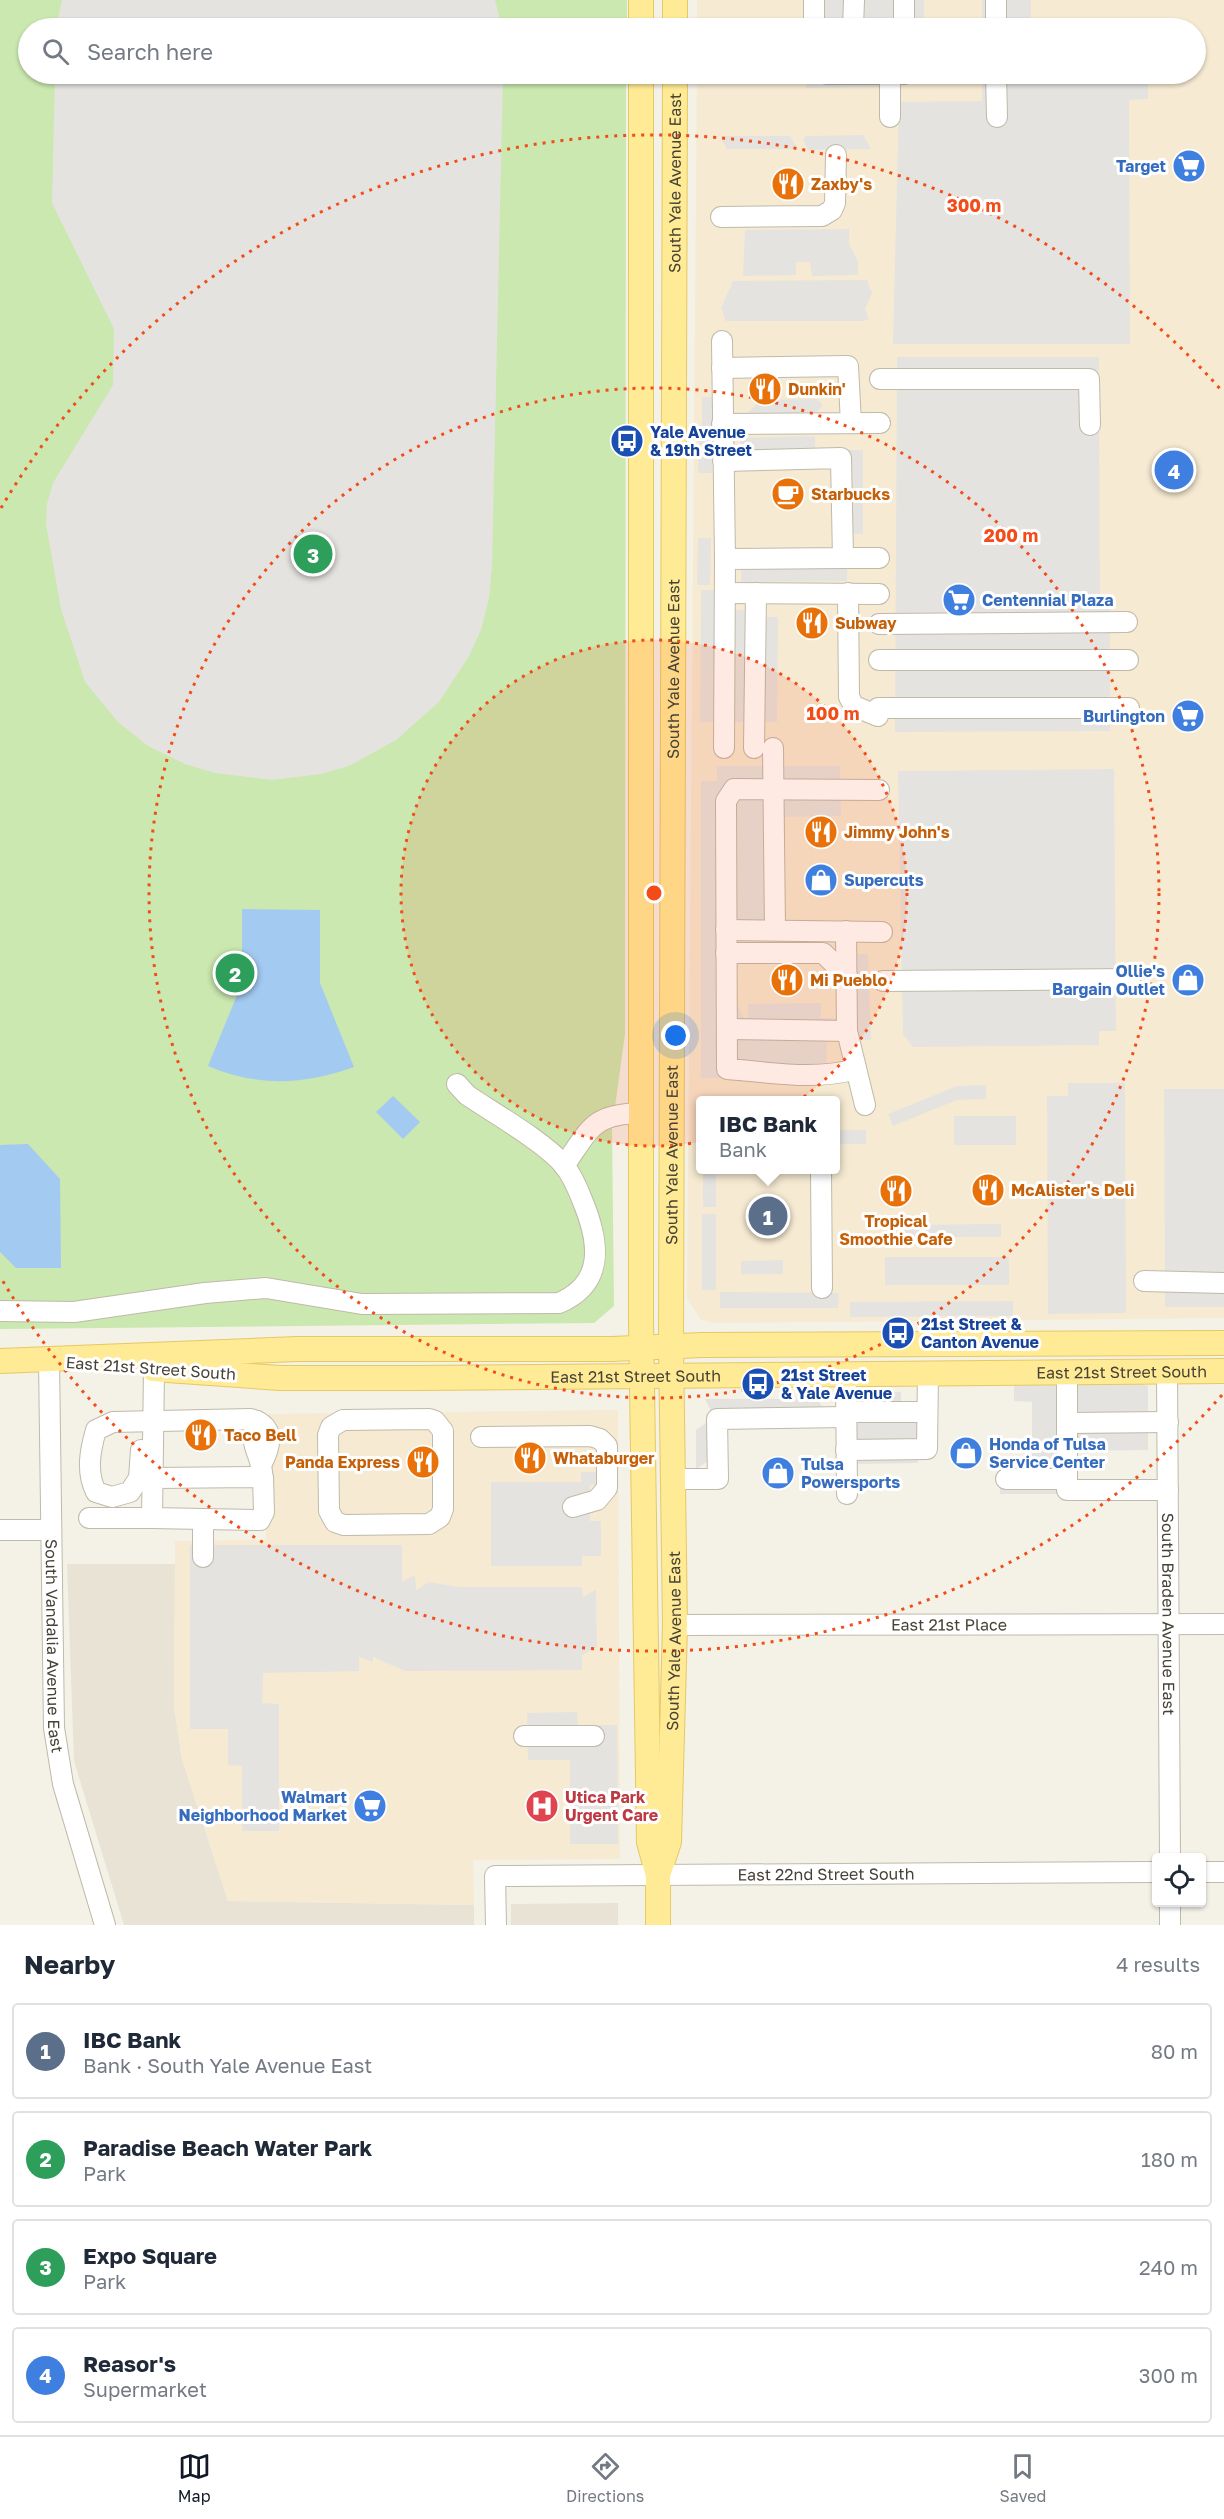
<!DOCTYPE html>
<html lang="en">
<head>
<meta charset="utf-8">
<style>
  :root { --surface:#fff; --page:#f2f2f3; --text:#1f2937; --muted:#747a83; --line:#e0e1e3; --accent:#111827 }
  body { margin:0; font-family:"Golos Text",sans-serif; background:var(--page); color:var(--text) }
  .controls { position:absolute; right:18px; bottom:18px; display:grid; overflow:hidden; border-radius:6px; box-shadow:0 2px 4px #0004 }
  .controls button { width:54px; height:54px; display:grid; place-items:center; padding:0; border:0; border-bottom:2px solid var(--line); background:var(--surface); color:var(--text); font:30px sans-serif }
  .you { position:absolute; left:676px; top:1036px; width:21px; height:21px; margin:-15px; border:4px solid #fff; border-radius:50%; background:#1a73e8; box-shadow:0 0 0 9px #1a73e833 }
  .badge { display:grid; place-items:center; width:39px; height:39px; border-radius:50%; background:var(--accent); color:#fff; font-size:20px; font-weight:700 }
  .pin { position:absolute; translate:-50% -50%; border:3px solid #fff; box-shadow:0 2px 6px #0006 }
  .popup { position:absolute; left:696px; top:1096px; width:144px; height:78px; box-sizing:border-box; display:grid; place-content:center; border-radius:6px; background:var(--surface); filter:drop-shadow(0 2px 4px #0005); font-size:20px; white-space:nowrap; color:var(--muted) }
  .popup b { font-size:22px; color:var(--text) }
  .popup::after { content:''; position:absolute; left:50%; top:100%; margin-left:-12px; border:12px solid transparent; border-top-color:var(--surface) }
  .list { margin:0; padding:0; list-style:none }
  h2 { display:flex; justify-content:space-between; align-items:center; height:78px; margin:0; padding:0 24px; font-size:26px }
  h2 small { font-size:20px; font-weight:400; color:var(--muted) }
  .list li { display:grid; grid-template-columns:39px 1fr auto; gap:18px; align-items:center; box-sizing:border-box; height:96px; margin:0 12px 12px; padding:0 12px; border:2px solid var(--line); border-radius:6px }
  .list b { display:block; font-size:22px; white-space:nowrap }
  .list p { margin:0; font-size:20px; white-space:nowrap; color:var(--muted) }
  .list em { font-size:20px; font-style:normal; color:var(--muted) }
  .icon { flex:none; width:33px; height:33px; fill:none; stroke:currentColor; stroke-width:2; stroke-linecap:round; stroke-linejoin:round }
  .map { position:relative; flex:none; width:1224px; height:1925px; overflow:hidden }
  .search { position:absolute; background:var(--surface); box-shadow:0 2px 4px #0004; left:18px; right:18px; top:18px; height:66px; display:flex; align-items:center; gap:15px; box-sizing:border-box; padding:0 21px; border-radius:33px; color:var(--muted); font-size:22px }
  .sheet { height:510px; background:var(--surface) }
  nav { display:flex; justify-content:space-around; align-items:center; box-sizing:border-box; height:84px; border-top:2px solid var(--line); background:var(--surface); font-size:16px; color:var(--muted) }
  nav a { display:grid; justify-items:center; gap:3px }
  nav .on { color:var(--accent) }
  .map>svg:first-child { display:block }
  .residential { fill:#e8e3d5 }
  .commercial { fill:#f6ead2; fill-rule:evenodd }
  .green { fill:#cae8af }
  .parking { fill:#e5e3df }
  .water { fill:#a3caf1 }
  .lines { fill:none; stroke-linecap:round; stroke-linejoin:round }
  .minor-casing { stroke:#bfbaa9; stroke-width:22 }
  .major-casing { stroke:#e5c964; stroke-width:26 }
  .minor { stroke:#fff; stroke-width:20 }
  .major { stroke:#ffea95; stroke-width:24 }
  .ring { fill:none; stroke:#f34c18; stroke-width:3; stroke-dasharray:3 6 }
  .labels { text-anchor:middle; dominant-baseline:central; stroke-width:6; stroke-linejoin:round; paint-order:stroke }
  .shop-label { font-size:16px; font-weight:bold; fill:#366cbe; stroke:#fff; text-anchor:end }
  .street-label { font-size:16px; fill:#474236; stroke:#fff }
  .food-label { font-size:16px; font-weight:bold; fill:#c56008; stroke:#fff; text-anchor:start }
  .transit-label { font-size:16px; font-weight:bold; fill:#164399; stroke:#fff; text-anchor:start }
  .health-label { font-size:16px; font-weight:bold; fill:#be3a42; stroke:#fff; text-anchor:start }
  .centre { fill:#f34c18; stroke:#fff; stroke-width:3 }
  .ring-label { font-size:18px; text-anchor:middle; font-weight:bold; fill:#f34c18; stroke:#fff; stroke-width:6; stroke-linejoin:round; paint-order:stroke }
</style>
</head>
<body>
<div class="map">
<svg width="1224" height="1925" viewBox="0 0 1224 1925">
  <rect width="100%" height="100%" fill="#f4f1e7"/>
  <path class="residential" d="M67 1564H175L174 1706 182 1759 228 1901 474 1905V1925H124L74 1761Z
    M618 1903V1925H511V1904Z"/>
  <path class="commercial" d="M697 0H1224V1318L715 1323 701 1320 687 1298 697 74H1196V28H697ZM700 1100H836V1170H700Z
    M618 1410 620 1859 473 1860 474 1905 228 1901 182 1759 174 1706 175 1541 266 1540 267 1414Z"/>
  <path class="green" d="M0 0H627V28H28V74H626L625 1034 612 1129 614 1306 594 1323 0 1329Z"/>
  <path class="parking" d="M62 0H495L502 28H56Z
    M807 0H924V28H807Z
    M982 0H1031V28H982Z
    M55 74H503L492 566 489 598 481 630 469 656 439 702 396 740 349 766 321 774 272 780 215 773 185 764 148 746 118 722 85 682 61 609 46 524 47 504 53 483 113 385 114 329 52 203Z
    M806 74H922L911 82 879 87 806 88Z
    M982 74H1148V99L1129 100 1130 344H893L899 102 982 101Z
    M863 135 871 149 808 150 803 139 806 136Z
    M727 136H790L798 149H727L721 139Z
    M849 229V244L858 261V275L812 276 810 262H796V275L743 276 745 230Z
    M867 280 872 293 865 309 869 319 863 321H726L721 308 733 281Z
    M897 357H1099L1100 605 1110 606V731L895 732Z
    M702 397H715V432H702Z
    M817 399 823 405 814 416H745L760 400Z
    M815 436V450L740 451V438Z
    M699 438H712V473H698Z
    M849 450H863V534H850Z
    M698 538H711L710 585H697Z
    M847 568V581L741 582V569Z
    M701 590H730V610L766 611V617H778L777 722H700Z
    M717 766H840L841 816 784 817 785 924H736L737 1004 744 1018H748V1004L821 1003V1018H839V954H868L871 1040H827L826 1079 701 1078V781H717Z
    M1114 769 1116 1031H1099V1045L913 1047 903 1034 898 771Z
    M1068 1083H1125L1126 1313 1048 1314 1047 1096H1068Z
    M986 1085V1099L957 1100 893 1126 888 1114 957 1086Z
    M1164 1089H1224V1307H1165Z
    M954 1116H1016V1145H954Z
    M836 1130H866V1144H836Z
    M703 1170H716V1207H703Z
    M702 1214H716V1290H702Z
    M1001 1224V1237H901V1225Z
    M885 1257H1009V1285H885Z
    M783 1260V1274H741V1261Z
    M720 1292 839 1293 838 1308H720Z
    M1013 1301V1316L850 1317V1302Z
    M1134 1381 1148 1386V1450L1078 1451V1494H1000V1469H1032V1402L1014 1401V1382Z
    M901 1392V1408H917L918 1463 857 1464 855 1393Z
    M705 1399H817L826 1412 712 1413Z
    M710 1420V1460L696 1469V1430Z
    M581 1472H596V1485H590V1521H601V1556H582V1566H491V1482H581Z
    M190 1545H402V1582L415 1575 416 1590 429 1582 459 1587H582L583 1597 596 1590 597 1647 582 1655V1670L405 1671 373 1657V1662L359 1657V1671L263 1673 262 1703 279 1704V1831H242V1766L228 1765V1729H190Z
    M577 1712 578 1725H617L618 1844H570V1760H528L527 1713Z"/>
  <path class="water" d="M242 909 320 910V983L354 1067C304 1085 257 1087 208 1066L242 983Z
    M393 1096 420 1122 403 1139 376 1112Z
    M28 1144 60 1179 61 1268H16L0 1252V1145Z"/>
  <g class="lines">
    <g class="minor-casing">
      <g id="minor">
        <path d="M814 0V28"/>
        <path d="M996 0V28"/>
        <path d="M853 28 854 0"/>
        <path d="M904 28V0"/>
        <path d="M827 74H904"/>
        <path d="M890 74V117"/>
        <path d="M996 74 997 117"/>
        <path d="M721 217 822 216 832 210 835 203 836 155"/>
        <path d="M722 341 725 559 843 558 841 458 723 461"/>
        <path d="M722 368 848 366 851 423"/>
        <path d="M880 379H1089L1090 425"/>
        <path d="M722 424 880 423"/>
        <path d="M843 558H879"/>
        <path d="M725 593 879 594"/>
        <path d="M848 593 849 697 854 706 878 716"/>
        <path d="M879 624 1127 622"/>
        <path d="M879 660H1128"/>
        <path d="M878 708H1129"/>
        <path d="M724 748 725 559"/>
        <path d="M754 748 756 593"/>
        <path d="M773 748 775 930"/>
        <path d="M726 930 882 932"/>
        <path d="M846 931 847 1031 865 1105"/>
        <path d="M726 953H823L847 976"/>
        <path d="M883 981 1130 979"/>
        <path d="M727 1029 847 1031"/>
        <path d="M856 1069C813 1081 771 1072 727 1069L726 801 734 789 879 790"/>
        <path d="M564 1166C590 1129 592 1114 641 1113"/>
        <path d="M821 1170 822 1288"/>
        <path d="M1144 1281 1224 1283"/>
        <path d="M0 1311 74 1312 205 1293 266 1288 362 1304 559 1303C606 1283 599 1241 583 1202 578 1189 572 1175 564 1165 543 1141 495 1114 467 1095L457 1084"/>
        <path id="s1" d="M49 1360 54 1728 63 1784 105 1925"/>
        <path id="s2" d="M1167 1371 1170 1858"/>
        <path d="M1067 1372V1490H1168"/>
        <path d="M846 1374 847 1494"/>
        <path d="M846 1412H927"/>
        <path d="M429 1419 435 1421 443 1431V1509L440 1517 429 1524 344 1525 335 1522 329 1511 328 1435 331 1427 343 1420Z"/>
        <path d="M257 1421C248 1447 260 1450 262 1472"/>
        <path d="M1067 1423 1168 1422"/>
        <path d="M481 1437 590 1436 600 1439 607 1446V1488L597 1500 573 1507"/>
        <path d="M141 1450 139 1478 130 1492 112 1497 96 1492C86 1472 90 1451 96 1430L113 1422 251 1419C275 1426 272 1445 261 1465"/>
        <path d="M846 1450 927 1449 928 1373"/>
        <path d="M153 1478 263 1477 264 1512 260 1520 152 1518 154 1369"/>
        <path d="M673 1479H718L717 1419 846 1417"/>
        <path d="M1006 1479H1067"/>
        <path d="M89 1518H152"/>
        <path d="M203 1519V1557"/>
        <path d="M0 1530H50"/>
        <path id="s3" d="M675 1625 1224 1624"/>
        <path d="M524 1736H594"/>
        <path d="M1202 1872H1224"/>
        <path d="M1170 1902V1925"/>
        <path id="s4" d="M496 1925 495 1876 1156 1872"/>
      </g>
    </g>
    <g class="major-casing">
      <g id="major">
        <path d="M641 0V28"/>
        <path d="M675 28V0"/>
        <path d="M641 74V1322L649 1842 658 1875V1925"/>
        <path d="M0 1361 297 1349H612L702 1345 1224 1343"/>
        <path id="s5" d="M153 1369 280 1378H419L1224 1371"/>
        <path id="s6" d="M658 1875 669 1842 675 1625 671 1346 675 74"/>
      </g>
    </g>
    <use href="#minor" class="minor"/>
    <use href="#major" class="major"/>
  </g>
  <circle cx="654" cy="893" r="253" fill="#f34c18" fill-opacity=".12"/>
  <g class="ring">
    <circle cx="654" cy="893" r="253"/>
    <circle cx="654" cy="893" r="505"/>
    <path d="M1222 1395A758 758 0 0 1 1 1278M1 508A758 758 0 0 1 1222 391"/>
  </g>
  <defs>
    <g id="supermarket-disc" transform="scale(1.725)"><circle r="9.5" fill="#3f7fe0" stroke="#fff"/><path d="M-6-5.5h2.5l.6 2H6L4.5 2H-2.5L-4.4-4H-6ZM-1.5 3.2a1.3 1.3 0 1 0 .1 0ZM3 3.2a1.3 1.3 0 1 0 .1 0Z" fill="#fff"/></g>
    <g id="restaurant-disc" transform="scale(1.725)"><circle r="9.5" fill="#e8710a" stroke="#fff"/><path d="M-5-6h1v4h1v-4h1v4h1v-4h1v5L-1.5 .5V6h-2V.5L-5-1ZM5-6V6H3V1.5H1.5Q1.5-4 5-6Z" fill="#fff"/></g>
    <g id="bus-disc" transform="scale(1.725)"><circle r="9.5" fill="#1a4fb4" stroke="#fff"/><path d="M-5-6H5V4H4V6H2V4H-2V6H-4V4H-5ZM-3.5-4V0h7V-4ZM-3.5 1.2v1.5H-2V1.2ZM2 1.2v1.5H3.5V1.2Z" fill="#fff"/></g>
    <g id="cafe-disc" transform="scale(1.725)"><circle r="9.5" fill="#e8710a" stroke="#fff"/><path d="M-5.5-4.5H6V0H3Q3 3.5 0 3.5H-2.5Q-5.5 3.5-5.5 0ZM3-3.2v2h1.7v-2ZM-6 4.5H4V6H-6Z" fill="#fff"/></g>
    <g id="shop-disc" transform="scale(1.725)"><circle r="9.5" fill="#3f7fe0" stroke="#fff"/><path d="M-5-2.5h2.3a2.7 3.5 0 0 1 5.4 0H5L5.5 6h-11ZM-1.5-2.5h3a1.5 2.3 0 0 0-3 0Z" fill="#fff"/></g>
    <g id="hospital-disc" transform="scale(1.725)"><circle r="9.5" fill="#e0444e" stroke="#fff"/><path d="M-5-5h3v3.5h4V-5h3V5h-3V1.5h-4V5h-3Z" fill="#fff"/></g>
  </defs>
  <g fill-rule="evenodd">
    <use href="#supermarket-disc" x="1189" y="166"/>
    <use href="#restaurant-disc" x="788" y="184"/>
    <use href="#restaurant-disc" x="765" y="389"/>
    <use href="#bus-disc" x="627" y="441"/>
    <use href="#cafe-disc" x="788" y="494"/>
    <use href="#supermarket-disc" x="959" y="600"/>
    <use href="#restaurant-disc" x="812" y="623"/>
    <use href="#supermarket-disc" x="1188" y="716"/>
    <use href="#restaurant-disc" x="821" y="832"/>
    <use href="#shop-disc" x="821" y="880"/>
    <use href="#restaurant-disc" x="787" y="980"/>
    <use href="#shop-disc" x="1188" y="980"/>
    <use href="#restaurant-disc" x="988" y="1190"/>
    <use href="#restaurant-disc" x="896" y="1191"/>
    <use href="#bus-disc" x="898" y="1333"/>
    <use href="#bus-disc" x="758" y="1384"/>
    <use href="#restaurant-disc" x="201" y="1435"/>
    <use href="#shop-disc" x="966" y="1453"/>
    <use href="#restaurant-disc" x="530" y="1458"/>
    <use href="#restaurant-disc" x="423" y="1462"/>
    <use href="#shop-disc" x="778" y="1473"/>
    <use href="#supermarket-disc" x="370" y="1806"/>
    <use href="#hospital-disc" x="542" y="1806"/>
  </g>
  <g class="labels">
    <g class="shop-label">
      <text x="1166" y="166">Target</text>
      <text x="982" y="600" text-anchor="start">Centennial Plaza</text>
      <text x="1165" y="716">Burlington</text>
      <text x="844" y="880" text-anchor="start">Supercuts</text>
      <text x="1165" y="971">Ollie's<tspan x="1165" dy="18">Bargain Outlet</tspan></text>
      <text x="989" y="1444" text-anchor="start">Honda of Tulsa<tspan x="989" dy="18">Service Center</tspan></text>
      <text x="801" y="1464" text-anchor="start">Tulsa<tspan x="801" dy="18">Powersports</tspan></text>
      <text x="347" y="1797">Walmart<tspan x="347" dy="18">Neighborhood Market</tspan></text>
    </g>
    <g class="street-label">
      <text stroke="none"><textPath href="#s6" startOffset="1694">South Yale Avenue East</textPath></text>
      <text stroke="none"><textPath href="#s6" startOffset="1208">South Yale Avenue East</textPath></text>
      <text stroke="none"><textPath href="#s6" startOffset="722">South Yale Avenue East</textPath></text>
      <text transform="translate(151 1368) rotate(4)">East 21st Street South</text>
      <text stroke="none"><textPath href="#s5" startOffset="969">East 21st Street South</textPath></text>
      <text stroke="none"><textPath href="#s5" startOffset="483">East 21st Street South</textPath></text>
      <text stroke="none"><textPath href="#s2" startOffset="243">South Braden Avenue East</textPath></text>
      <text stroke="none"><textPath href="#s3" startOffset="274">East 21st Place</textPath></text>
      <text stroke="none"><textPath href="#s6" startOffset="236">South Yale Avenue East</textPath></text>
      <text stroke="none"><textPath href="#s1" startOffset="286">South Vandalia Avenue East</textPath></text>
      <text stroke="none"><textPath href="#s4" startOffset="380">East 22nd Street South</textPath></text>
    </g>
    <g class="food-label">
      <text x="811" y="184">Zaxby's</text>
      <text x="788" y="389">Dunkin'</text>
      <text x="811" y="494">Starbucks</text>
      <text x="835" y="623">Subway</text>
      <text x="844" y="832">Jimmy John's</text>
      <text x="810" y="980">Mi Pueblo</text>
      <text x="1011" y="1190">McAlister's Deli</text>
      <text x="896" y="1221" text-anchor="middle">Tropical<tspan x="896" dy="18">Smoothie Cafe</tspan></text>
      <text x="224" y="1435">Taco Bell</text>
      <text x="553" y="1458">Whataburger</text>
      <text x="400" y="1462" text-anchor="end">Panda Express</text>
    </g>
    <g class="transit-label">
      <text x="650" y="432">Yale Avenue<tspan x="650" dy="18">&amp; 19th Street</tspan></text>
      <text x="921" y="1324">21st Street &amp;<tspan x="921" dy="18">Canton Avenue</tspan></text>
      <text x="781" y="1375">21st Street<tspan x="781" dy="18">&amp; Yale Avenue</tspan></text>
    </g>
    <g class="health-label">
      <text x="565" y="1797">Utica Park<tspan x="565" dy="18">Urgent Care</tspan></text>
    </g>
  </g>
  <circle cx="654" cy="893" r="9" class="centre"/>
  <g class="ring-label">
    <text x="974" y="212">300 m</text>
    <text x="1011" y="542">200 m</text>
    <text x="833" y="720">100 m</text>
  </g>
</svg>
<div class="controls">
<button><svg class="icon" aria-label="locate" viewBox="0 0 24 24"><circle cx="12" cy="12" r="6"/><path d="M12 2v4M12 18v4M2 12h4M18 12h4"/></svg></button>
</div>
<div class="you"></div>
<div class="pin badge" style="left:768px;top:1216px;background:#5c6f8a">1</div>
<div class="popup"><b>IBC Bank</b>Bank</div>
<div class="pin badge" style="left:235px;top:973px;background:#2e9e5b">2</div>
<div class="pin badge" style="left:313px;top:554px;background:#2e9e5b">3</div>
<div class="pin badge" style="left:1174px;top:470px;background:#3f7fe0">4</div>
<div class="search"><svg class="icon" aria-label="search" viewBox="0 0 24 24"><circle cx="10" cy="10" r="6"/><path d="M15 15l6 6"/></svg>Search here</div>
</div>
<section class="sheet">
<h2>Nearby<small>4 results</small></h2>
<ul class="list">
<li><span class="badge" style="background:#5c6f8a">1</span><div><b>IBC Bank</b><p>Bank · South Yale Avenue East</p></div><em>80 m</em></li>
<li><span class="badge" style="background:#2e9e5b">2</span><div><b>Paradise Beach Water Park</b><p>Park</p></div><em>180 m</em></li>
<li><span class="badge" style="background:#2e9e5b">3</span><div><b>Expo Square</b><p>Park</p></div><em>240 m</em></li>
<li><span class="badge" style="background:#3f7fe0">4</span><div><b>Reasor's</b><p>Supermarket</p></div><em>300 m</em></li>
</ul>
</section>
<nav>
<a class="on"><svg class="icon" aria-label="map" viewBox="0 0 24 24"><path d="M3 6l6-2 6 2 6-2v14l-6 2-6-2-6 2zM9 4v14M15 6v14"/></svg>Map</a>
<a><svg class="icon" aria-label="directions" viewBox="0 0 24 24"><path d="M12 3l9 9-9 9-9-9zM9 14v-3h6M13 9l2 2-2 2"/></svg>Directions</a>
<a><svg class="icon" aria-label="saved" viewBox="0 0 24 24"><path d="M7 4h10v16l-5-4-5 4z"/></svg>Saved</a>
</nav>
</body>
</html>
